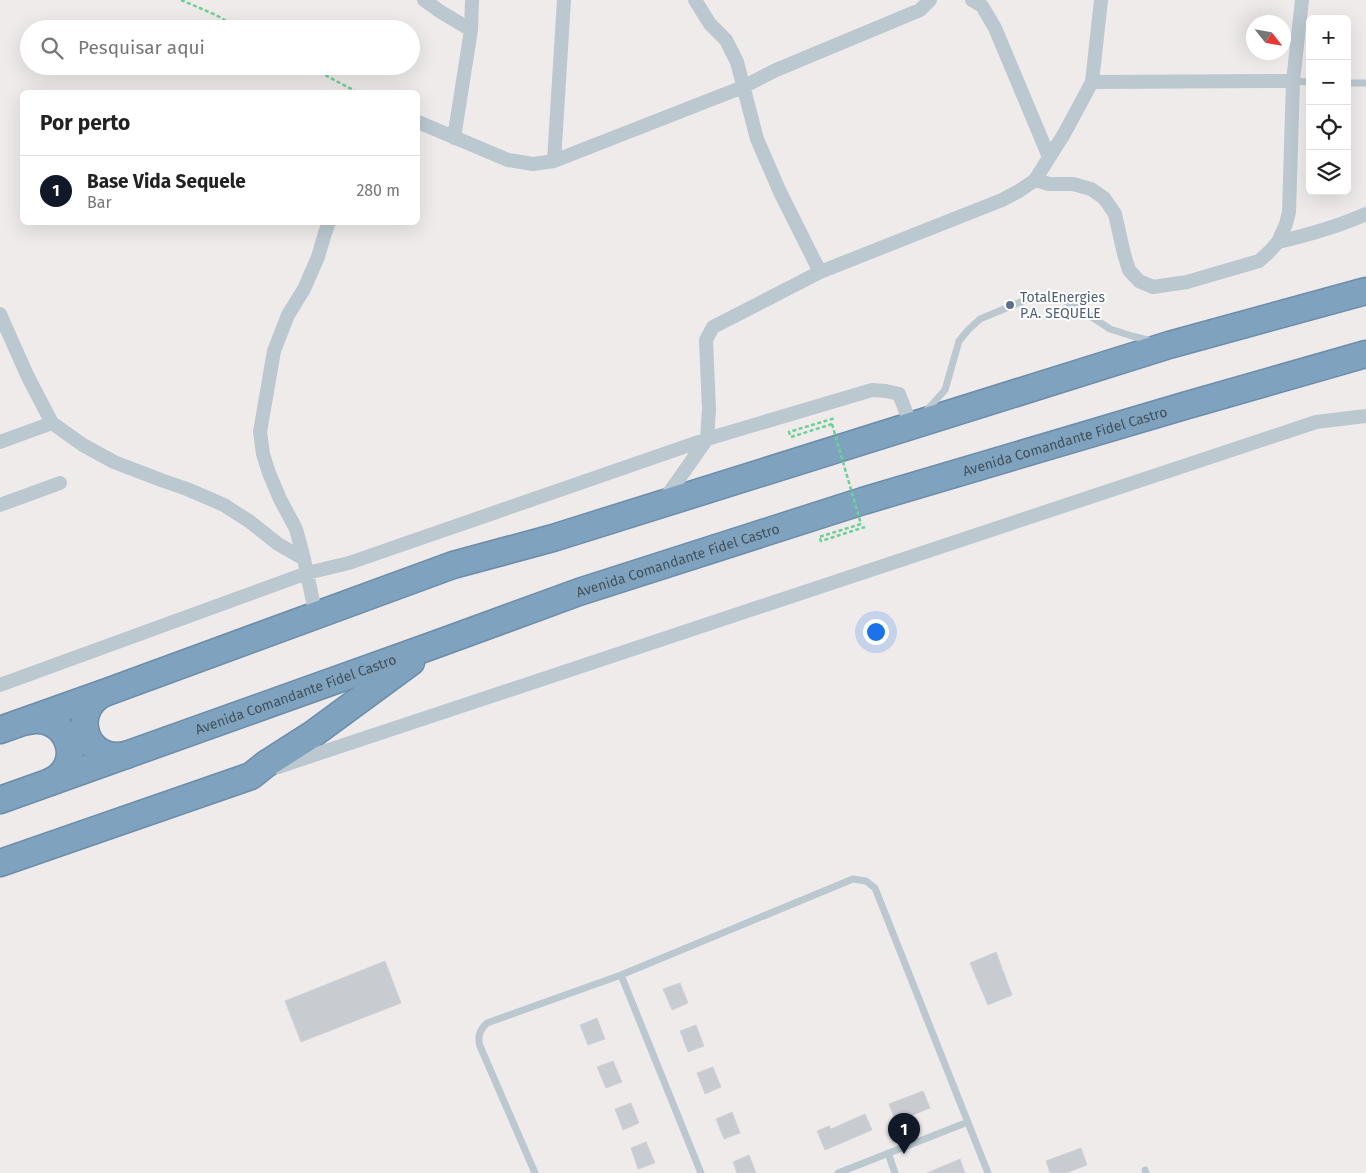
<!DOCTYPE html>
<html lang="pt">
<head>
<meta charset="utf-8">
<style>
  :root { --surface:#fff; --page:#f2f2f2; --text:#222; --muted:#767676; --line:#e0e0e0; --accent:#111827 }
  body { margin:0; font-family:"Fira Sans",sans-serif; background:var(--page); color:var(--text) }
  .controls { position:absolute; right:15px; top:15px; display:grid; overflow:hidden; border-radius:8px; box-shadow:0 5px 20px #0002 }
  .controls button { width:45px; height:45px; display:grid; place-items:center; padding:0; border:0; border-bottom:1px solid var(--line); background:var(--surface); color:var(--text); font:25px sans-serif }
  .compass { position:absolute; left:1246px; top:15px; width:45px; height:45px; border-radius:50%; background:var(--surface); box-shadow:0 5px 20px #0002; rotate:121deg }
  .you { position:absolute; left:875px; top:631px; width:18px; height:18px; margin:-12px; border:4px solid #fff; border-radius:50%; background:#1a73e8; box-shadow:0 0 0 8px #1a73e833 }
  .badge { display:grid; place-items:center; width:32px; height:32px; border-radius:50%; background:var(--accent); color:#fff; font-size:16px; font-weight:700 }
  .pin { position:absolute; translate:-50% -41px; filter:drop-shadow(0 1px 2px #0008) }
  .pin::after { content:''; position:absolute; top:26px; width:18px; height:15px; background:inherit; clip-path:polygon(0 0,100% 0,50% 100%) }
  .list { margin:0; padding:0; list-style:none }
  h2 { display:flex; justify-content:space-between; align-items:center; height:65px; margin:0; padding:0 20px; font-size:21px }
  h2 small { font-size:16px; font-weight:400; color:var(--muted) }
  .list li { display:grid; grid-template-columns:32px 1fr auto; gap:15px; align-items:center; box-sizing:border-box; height:70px; padding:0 20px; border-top:1px solid var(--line) }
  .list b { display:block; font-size:19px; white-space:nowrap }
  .list p { margin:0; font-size:16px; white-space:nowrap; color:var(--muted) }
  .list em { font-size:16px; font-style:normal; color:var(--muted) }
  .icon { flex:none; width:28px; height:28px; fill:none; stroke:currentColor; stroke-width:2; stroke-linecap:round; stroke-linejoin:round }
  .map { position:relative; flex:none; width:1366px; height:1173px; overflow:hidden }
  .search { position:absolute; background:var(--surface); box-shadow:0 5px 20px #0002; left:20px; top:20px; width:400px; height:55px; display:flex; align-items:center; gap:12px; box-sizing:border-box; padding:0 18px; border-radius:28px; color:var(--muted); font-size:19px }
  .panel { position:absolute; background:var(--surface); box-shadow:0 5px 20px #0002; left:20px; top:90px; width:400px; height:135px; border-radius:8px }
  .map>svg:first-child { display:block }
  .building { fill:#c8ccd1; stroke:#cfd2d8 }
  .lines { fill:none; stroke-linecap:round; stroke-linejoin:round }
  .highway-casing { stroke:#6b8daa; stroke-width:29 }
  .path { stroke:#6cd098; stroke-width:2.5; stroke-dasharray:4 2.5; stroke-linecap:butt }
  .lane { stroke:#bbc8cf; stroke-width:7 }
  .street { stroke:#bbc8cf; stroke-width:14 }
  .highway { stroke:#7fa2bf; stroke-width:26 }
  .path-bridge { stroke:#6cd098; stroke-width:2.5; stroke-dasharray:4 2.5; stroke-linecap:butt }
  .service-dot { fill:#5c6f8a; stroke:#fff; stroke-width:2 }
  .labels { text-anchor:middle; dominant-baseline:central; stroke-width:4; stroke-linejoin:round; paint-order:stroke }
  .service-label { font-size:14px; fill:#4e5e75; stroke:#fff; text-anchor:start }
  .street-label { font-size:14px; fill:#43515a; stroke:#fff }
</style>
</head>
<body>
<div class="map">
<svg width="1366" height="1173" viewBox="0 0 1366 1173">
  <rect width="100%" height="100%" fill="#efebeb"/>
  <path class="building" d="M996 952 1012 995 988 1005 970 963Z
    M385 961 401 1003 301 1042 285 1001Z
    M680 983 688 1003 672 1010 663 989Z
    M597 1018 605 1039 588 1045 580 1025Z
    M696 1025 704 1046 688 1052 680 1031Z
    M613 1061 622 1082 606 1088 597 1067Z
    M713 1067 721 1087 705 1094 697 1073Z
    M923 1091 930 1108 896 1122 889 1104Z
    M631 1103 639 1123 623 1130 615 1109Z
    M732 1112 740 1133 724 1139 716 1119Z
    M865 1114 872 1130 825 1150 817 1131 829 1126 831 1129Z
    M646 1142 655 1163 638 1169 631 1148Z
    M1081 1148 1087 1165 1066 1173H1050L1046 1161Z
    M749 1155 756 1173H737L733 1162Z
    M960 1159 965 1173H927Z"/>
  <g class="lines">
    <g class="highway-casing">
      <g id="highway">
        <path d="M104 693C68 712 86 764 126 755"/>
        <path d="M28 721C68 712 87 765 50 782"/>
        <path d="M0 730 107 692 453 565 553 538 1169 345 1366 291"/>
        <path id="s1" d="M0 800 434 645 579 592 863 501 1184 406 1366 354"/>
        <path d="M0 863 251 776 266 764 313 734 411 662"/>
      </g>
    </g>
    <path class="path" d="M181 0 216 15 240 29
      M308 66 357 92
      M832 424 791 437 789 432 835 418
      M861 524 819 537 821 541 865 527"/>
    <path class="lane" d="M1293 81 1310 82
      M1347 83H1366
      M926 411 945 390 959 341 968 330 980 319 1033 297 1056 296 1078 308 1110 329 1132 336 1152 341
      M621 975 701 1173
      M888 1153 895 1173
      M1145 1170 1146 1173
      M535 1173 480 1046C477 1036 480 1030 487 1023L621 975 853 879 866 881 875 888 988 1173
      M838 1173 968 1122"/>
    <path class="street" d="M424 0 441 12 471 30
      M695 0 710 24 726 40 737 62 757 139 780 192 820 272
      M972 0 982 6 995 28 1049 157
      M1092 82 1293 81 1302 0
      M418 122 508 160 533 164 554 161 743 87 776 70 920 10 930 0
      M454 138 471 30 472 0
      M554 161 564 0
      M1035 180 1049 184H1073L1091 189 1104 198 1115 214 1124 254 1129 270 1139 281 1153 287 1187 282 1259 261 1269 252 1278 242 1286 224 1289 212 1293 81
      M1278 242C1308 235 1337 227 1366 214
      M0 314 28 377 52 423 83 445 114 462 161 480 187 489 224 505 249 521 278 544 304 559 316 616
      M0 442 52 423
      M664 500 707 439 709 409 706 340 713 327 820 272 1002 200 1019 191 1035 180 1064 134 1092 82 1101 0
      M0 505 60 483
      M304 559 296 529 280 499 269 473 263 454 260 432 274 351 288 315 304 289 318 257 325 233 329 222
      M0 685 307 573 349 563 707 439 872 390 886 391 899 394 911 425
      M278 767 1316 422 1366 416"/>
    <use href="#highway" class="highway"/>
    <path class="path-bridge" d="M832 424 861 524"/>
  </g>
  <circle class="service-dot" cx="1010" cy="305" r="5"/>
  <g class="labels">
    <g class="service-label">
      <text x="1020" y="297">TotalEnergies<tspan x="1020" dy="16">P.A. SEQUELE</tspan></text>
    </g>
    <g class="street-label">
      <text stroke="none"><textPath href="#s1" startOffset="1124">Avenida Comandante Fidel Castro</textPath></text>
      <text stroke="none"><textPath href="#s1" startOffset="719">Avenida Comandante Fidel Castro</textPath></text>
      <text stroke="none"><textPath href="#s1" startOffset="314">Avenida Comandante Fidel Castro</textPath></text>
    </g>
  </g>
</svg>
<div class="controls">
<button>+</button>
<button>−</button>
<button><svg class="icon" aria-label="locate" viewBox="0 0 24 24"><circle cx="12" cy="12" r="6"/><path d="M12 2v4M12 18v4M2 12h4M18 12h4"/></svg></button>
<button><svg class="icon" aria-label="layers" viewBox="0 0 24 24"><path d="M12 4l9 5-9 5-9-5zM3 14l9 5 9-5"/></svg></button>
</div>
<svg class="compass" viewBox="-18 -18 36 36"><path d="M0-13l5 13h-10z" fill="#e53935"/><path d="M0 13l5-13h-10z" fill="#767676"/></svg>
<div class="you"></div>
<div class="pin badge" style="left:904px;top:1154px">1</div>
<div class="search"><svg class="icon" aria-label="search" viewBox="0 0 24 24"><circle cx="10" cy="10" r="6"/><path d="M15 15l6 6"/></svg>Pesquisar aqui</div>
<section class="panel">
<h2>Por perto<small></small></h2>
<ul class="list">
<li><span class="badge">1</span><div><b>Base Vida Sequele</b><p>Bar</p></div><em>280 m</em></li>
</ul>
</section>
</div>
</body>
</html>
